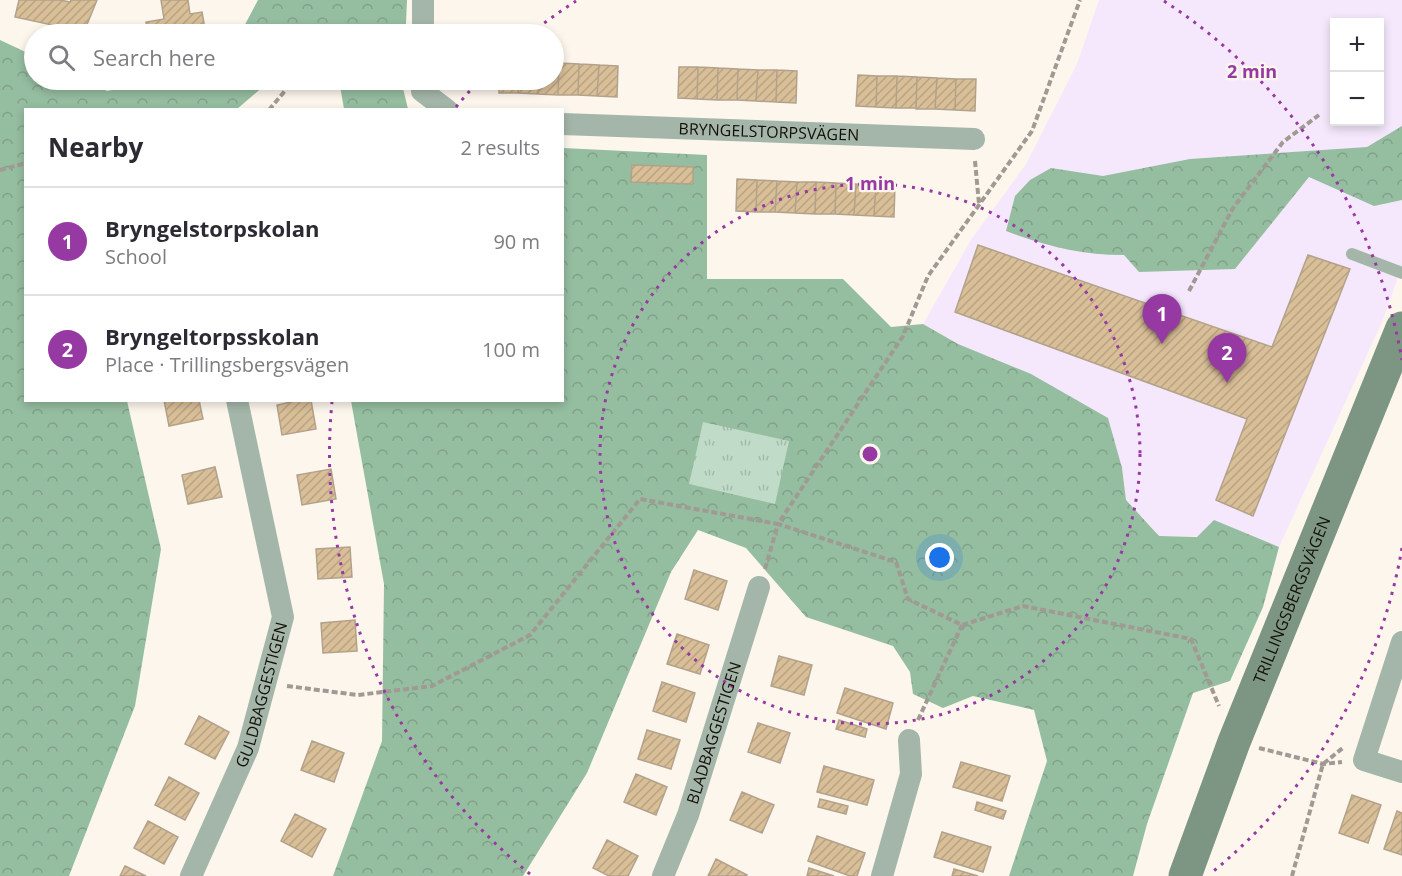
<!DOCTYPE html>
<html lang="en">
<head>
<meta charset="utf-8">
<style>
  :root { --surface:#fff; --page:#f2f2f3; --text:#2b2b33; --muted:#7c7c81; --line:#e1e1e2; --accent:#9739a2 }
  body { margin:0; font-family:"Open Sans",sans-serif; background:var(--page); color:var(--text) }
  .controls { position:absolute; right:18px; top:18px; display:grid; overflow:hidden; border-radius:0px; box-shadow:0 3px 9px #0003 }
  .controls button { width:54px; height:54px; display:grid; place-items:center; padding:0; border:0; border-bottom:2px solid var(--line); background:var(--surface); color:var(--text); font:30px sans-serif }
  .you { position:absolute; left:940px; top:558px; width:21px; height:21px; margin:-15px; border:4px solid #fff; border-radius:50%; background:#1a73e8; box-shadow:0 0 0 9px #1a73e833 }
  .badge { display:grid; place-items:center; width:39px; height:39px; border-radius:50%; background:var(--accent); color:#fff; font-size:20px; font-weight:700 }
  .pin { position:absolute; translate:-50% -50px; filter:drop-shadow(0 2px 3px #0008) }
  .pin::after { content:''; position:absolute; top:32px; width:21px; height:18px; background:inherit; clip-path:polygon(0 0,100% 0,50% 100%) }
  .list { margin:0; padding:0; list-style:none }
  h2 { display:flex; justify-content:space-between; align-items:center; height:78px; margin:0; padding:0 24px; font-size:26px }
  h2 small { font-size:20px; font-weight:400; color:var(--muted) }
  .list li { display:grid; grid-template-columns:39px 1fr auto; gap:18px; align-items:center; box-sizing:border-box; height:108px; padding:0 24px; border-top:2px solid var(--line) }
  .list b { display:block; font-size:22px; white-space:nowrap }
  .list p { margin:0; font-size:20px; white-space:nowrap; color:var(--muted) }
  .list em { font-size:20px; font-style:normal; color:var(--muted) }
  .icon { flex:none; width:33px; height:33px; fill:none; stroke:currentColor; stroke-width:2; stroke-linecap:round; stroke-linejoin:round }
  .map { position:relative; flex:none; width:1402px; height:876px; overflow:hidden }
  .search { position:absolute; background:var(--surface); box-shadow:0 3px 9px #0003; left:24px; top:24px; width:540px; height:66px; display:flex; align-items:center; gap:15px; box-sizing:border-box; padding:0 21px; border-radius:33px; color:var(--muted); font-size:22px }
  .panel { position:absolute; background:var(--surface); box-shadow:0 3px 9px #0003; left:24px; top:108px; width:540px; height:294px; border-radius:0px }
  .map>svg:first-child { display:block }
  .education { fill:#f5e8fc; fill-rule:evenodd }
  .forest { fill:url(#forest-crowns) }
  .park { fill:url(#park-tufts) }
  .building { fill:url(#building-hatch); stroke:#b2a28b; stroke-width:1.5 }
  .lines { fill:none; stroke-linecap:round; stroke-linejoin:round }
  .path { stroke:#a09a92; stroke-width:4; stroke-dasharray:6 3; stroke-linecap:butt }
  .lane { stroke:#a4b6a9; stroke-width:12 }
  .street { stroke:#a4b6a9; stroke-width:22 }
  .secondary { stroke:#7c9683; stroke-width:33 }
  .ring { fill:none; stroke:#9739a2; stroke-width:3; stroke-dasharray:3 6 }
  .labels { text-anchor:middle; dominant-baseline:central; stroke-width:4.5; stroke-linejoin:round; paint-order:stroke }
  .street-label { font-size:16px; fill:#140f07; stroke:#fdf6ed }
  .centre { fill:#9739a2; stroke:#fdf6ed; stroke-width:3 }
  .ring-label { font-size:18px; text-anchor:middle; font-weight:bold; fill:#9739a2; stroke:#fdf6ed; stroke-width:4.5; stroke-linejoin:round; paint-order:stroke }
</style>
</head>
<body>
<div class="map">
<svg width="1402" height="876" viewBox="0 0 1402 876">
  <defs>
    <pattern id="forest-crowns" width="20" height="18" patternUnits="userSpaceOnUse" patternTransform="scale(1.5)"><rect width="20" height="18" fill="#95bda0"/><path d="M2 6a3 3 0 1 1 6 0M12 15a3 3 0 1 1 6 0" fill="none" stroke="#80a188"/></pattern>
    <pattern id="park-tufts" width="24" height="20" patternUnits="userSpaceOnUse" patternTransform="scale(1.5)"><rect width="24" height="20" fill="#c0dbc7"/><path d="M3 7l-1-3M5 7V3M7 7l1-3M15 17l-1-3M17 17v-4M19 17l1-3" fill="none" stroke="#a4bba9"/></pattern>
    <pattern id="building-hatch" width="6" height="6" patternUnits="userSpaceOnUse" patternTransform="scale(1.5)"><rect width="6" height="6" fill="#d9bf98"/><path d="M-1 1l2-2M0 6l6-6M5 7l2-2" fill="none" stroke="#b9a382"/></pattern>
  </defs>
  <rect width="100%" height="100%" fill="#fdf6ed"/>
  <path class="education" d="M1099 0H1402V266L1382 322 1279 547 1250 536H1159L1126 500 1122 468 958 344 923 324 971 240 1026 164 1077 64ZM1334 22H1380V122H1334Z"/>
  <path class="forest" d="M258 0H407L406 24 324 34H240Z
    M0 40 34 56V80H85L107 91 166 80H271L237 109 26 110V400L127 401 161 549 135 706 69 876H0Z
    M339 80H401L408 109H344Z
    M1402 126V200L1374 206 1309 177 1235 269 1139 272 1124 255C1081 255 1046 246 1006 231L1015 196 1030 180 1051 168 1103 176 1190 159 1367 147Z
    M563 148 707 155V279H843L891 327 923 324 958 344 1031 374 1108 418 1122 468 1126 500 1159 536 1197 537 1214 520 1279 547 1263 607 1230 681 1193 693 1147 824 1133 876H1009L1047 761 1034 710 973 696 943 708 913 694 910 672 893 646 806 617 746 548 698 530 671 572 587 773 523 876H333L382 741 384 584 351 401 562 400Z"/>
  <path class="park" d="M703 422 789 441 775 504 689 484Z"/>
  <path class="building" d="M19 0H60L70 2 71 0H97L84 32 15 17Z
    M161 0H188L190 14 202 12 206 34H148L146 22 164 19Z
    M554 63H559L558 95 538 94 539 80H554Z
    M559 63 579 64 578 95H558Z
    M579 64 599 65 597 96 578 95Z
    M599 65 618 66 617 97 597 96Z
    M679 67H698L697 99 678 98Z
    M698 67 718 68 717 100 697 99Z
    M718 68 738 69 737 100H717Z
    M738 69 758 70 756 101 737 100Z
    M758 70H777L776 102 756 101Z
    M777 70 797 71 796 103 776 102Z
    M858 75 877 76 876 107 856 106Z
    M877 76H897L896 108 876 107Z
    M897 76 917 77 916 108H896Z
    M917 77 937 78 935 109H916Z
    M937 78 956 79 955 110 935 109Z
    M956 79H976L975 111 955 110Z
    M499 80H519L518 93H499Z
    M519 80H539L538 94 518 93Z
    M632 165 693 167V184L631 182Z
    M737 179 757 180 756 212 736 211Z
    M757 180 777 181 775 212H756Z
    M777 181 797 182 795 213 775 212Z
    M797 182H816L815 214 795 213Z
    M816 182 836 183 835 214H815Z
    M836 183 856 184 854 215 835 214Z
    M856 184 876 185 874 216 854 215Z
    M876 185H895L894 217 874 216Z
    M978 245 1272 347 1308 255 1350 269 1253 516 1216 500 1247 419 955 312Z
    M164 400H199L203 419 169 426Z
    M300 400H311L316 429 282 435 277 405Z
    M215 467 222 497 188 504 182 475Z
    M331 469 336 499 302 505 297 475Z
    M350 547 352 577 318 579 316 549Z
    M694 570 727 581 718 610 685 599Z
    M355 620 357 651 323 653 321 623Z
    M677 634 709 645 700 674 667 664Z
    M779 656 812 665 804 695 771 686Z
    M662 682 695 693 686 722 653 711Z
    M845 688 893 703 886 729 837 713Z
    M199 716 229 732 215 759 185 744Z
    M839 720 867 729 865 737 836 729Z
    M758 723 790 733 780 763 748 752Z
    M647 730 680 740 671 769 638 759Z
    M312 741 344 753 334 782 301 770Z
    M961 762 1010 776 1002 801 953 787Z
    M824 766 874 780 867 805 817 792Z
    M636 774 667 787 656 815 624 802Z
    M169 777 199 793 185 820 155 805Z
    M742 792 774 805 762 833 730 820Z
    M1352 795 1381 805 1368 843 1339 833Z
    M820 799 848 806 846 814 818 807Z
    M977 802 1006 811 1003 819 975 810Z
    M1397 811 1402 813V855L1384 849Z
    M295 814 326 829 312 857 281 841Z
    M148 821 178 837 164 864 134 848Z
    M942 832 991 847 983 872 934 857Z
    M817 836 865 853 857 876H850L808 861Z
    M607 840 638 856 628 876H609L593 868Z
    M716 859 747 875 746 876H708Z
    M125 866 146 876H120Z
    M809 868 834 876H807Z
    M954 869 978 876H952Z"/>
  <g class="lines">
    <path class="path" d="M269 110 294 80
      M975 161 979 204
      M0 170 26 163
      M1189 291 1233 208 1283 142 1319 115
      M765 569 778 524 896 562 908 599 962 625 1023 606 1191 639 1219 706
      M287 686 358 695 432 686 530 635 640 499 778 524 903 336 928 276 1032 131 1080 0
      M918 720 962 625
      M1259 748 1323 764 1342 762
      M1292 876 1323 764 1344 747"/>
    <path class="lane" d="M1352 254 1402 273"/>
    <g class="street">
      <path d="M423 34V0"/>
      <path d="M422 80V91L447 110"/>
      <path id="s1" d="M562 124 974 139"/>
      <path d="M1402 642 1364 760 1402 772"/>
      <path id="s2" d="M191 876 248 748 283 617 237 400"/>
      <path id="s3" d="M663 876 688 815 759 587"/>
      <path d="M882 876 911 774 909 740"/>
    </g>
    <path class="secondary" id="s4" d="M1185 876 1234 742 1402 328"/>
  </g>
  <g class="ring">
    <circle cx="870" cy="454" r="270"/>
    <path d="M1402 548A540 540 0 0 1 1210 874M530 874A540 540 0 0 1 332 402M456 107A540 540 0 0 1 478 82M530 34A540 540 0 0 1 576 1M1164 1A540 540 0 0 1 1402 360"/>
  </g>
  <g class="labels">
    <g class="street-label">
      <text stroke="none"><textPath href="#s1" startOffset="207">BRYNGELSTORPSVÄGEN</textPath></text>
      <text stroke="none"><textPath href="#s4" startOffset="296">TRILLINGSBERGSVÄGEN</textPath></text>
      <text stroke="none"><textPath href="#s2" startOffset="195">GULDBAGGESTIGEN</textPath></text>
      <text stroke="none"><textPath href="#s3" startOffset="152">BLADBAGGESTIGEN</textPath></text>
    </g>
  </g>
  <circle cx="870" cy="454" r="9" class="centre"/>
  <g class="ring-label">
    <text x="1252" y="78">2 min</text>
    <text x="870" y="190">1 min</text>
  </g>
</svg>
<div class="controls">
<button>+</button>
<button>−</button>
</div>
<div class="you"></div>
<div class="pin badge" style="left:1162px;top:344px">1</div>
<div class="pin badge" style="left:1227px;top:383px">2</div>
<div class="search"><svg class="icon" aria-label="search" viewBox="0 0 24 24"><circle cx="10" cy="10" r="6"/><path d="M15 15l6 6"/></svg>Search here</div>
<section class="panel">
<h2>Nearby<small>2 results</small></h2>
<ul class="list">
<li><span class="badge">1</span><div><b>Bryngelstorpskolan</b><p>School</p></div><em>90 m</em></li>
<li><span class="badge">2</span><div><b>Bryngeltorpsskolan</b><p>Place · Trillingsbergsvägen</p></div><em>100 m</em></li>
</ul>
</section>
</div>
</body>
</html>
